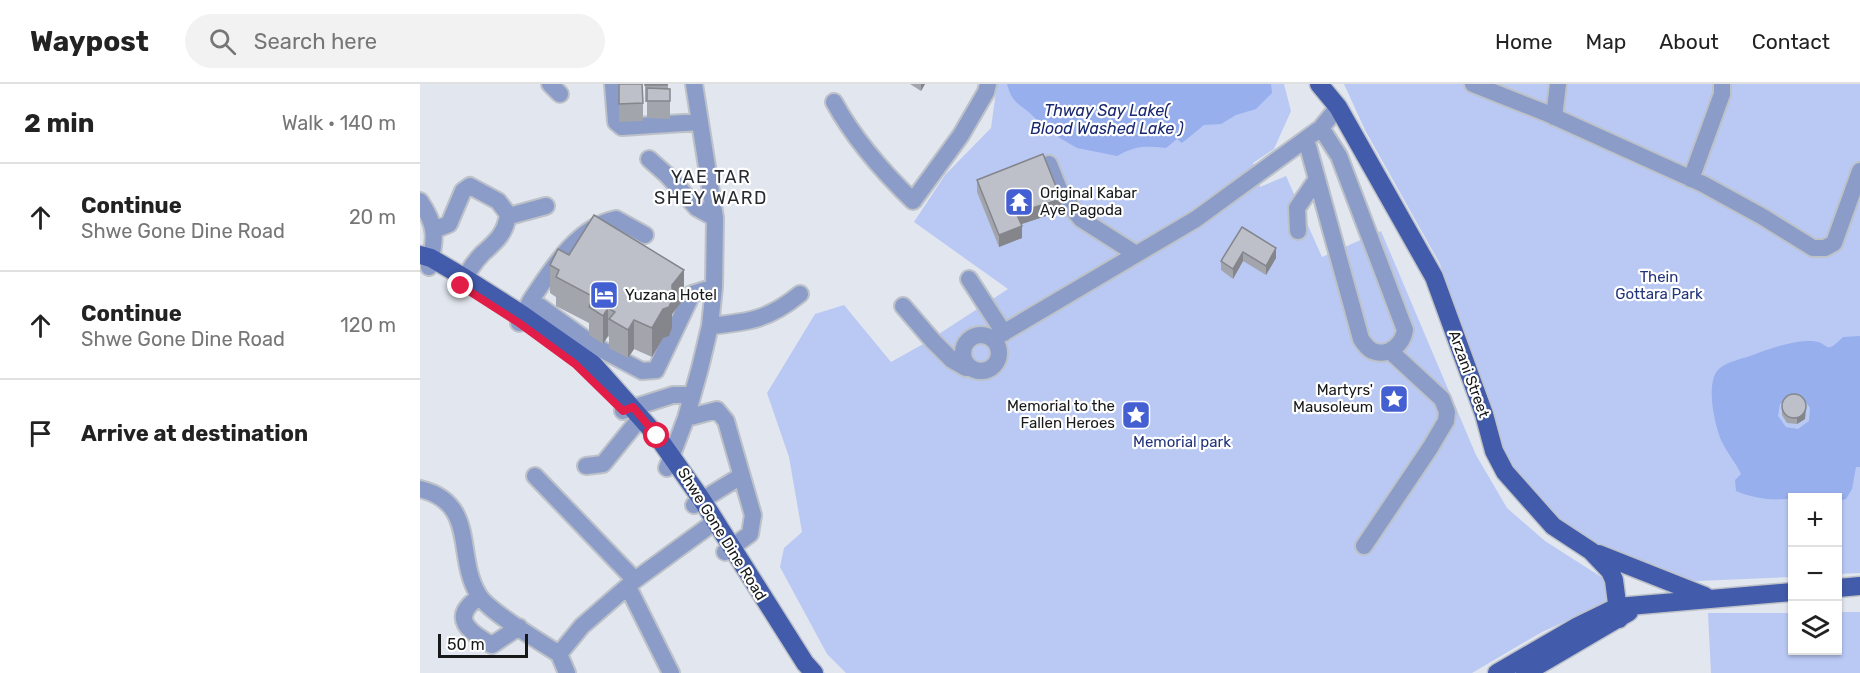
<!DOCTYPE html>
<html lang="en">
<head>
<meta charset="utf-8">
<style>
  :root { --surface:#fff; --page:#f2f2f2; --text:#222; --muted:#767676; --line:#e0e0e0 }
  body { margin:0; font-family:Rubik,sans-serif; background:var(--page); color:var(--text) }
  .controls { position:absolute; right:18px; bottom:18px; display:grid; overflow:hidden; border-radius:0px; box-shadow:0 2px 4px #0004 }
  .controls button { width:54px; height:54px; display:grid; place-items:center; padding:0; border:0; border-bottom:2px solid var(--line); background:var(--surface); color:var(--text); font:30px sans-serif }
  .scale { position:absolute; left:18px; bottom:15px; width:90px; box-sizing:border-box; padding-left:6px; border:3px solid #16181a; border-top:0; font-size:16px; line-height:21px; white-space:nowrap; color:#16181a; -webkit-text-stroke:4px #fff; paint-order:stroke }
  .stop { position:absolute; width:18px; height:18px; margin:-14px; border:4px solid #e11d48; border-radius:50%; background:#fff }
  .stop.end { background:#e11d48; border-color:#fff; box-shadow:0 2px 6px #0008 }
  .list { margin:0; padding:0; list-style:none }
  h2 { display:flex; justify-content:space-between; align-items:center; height:78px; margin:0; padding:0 24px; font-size:26px }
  h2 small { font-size:20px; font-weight:400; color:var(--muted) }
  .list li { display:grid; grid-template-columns:39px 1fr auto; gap:18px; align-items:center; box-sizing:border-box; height:108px; padding:0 24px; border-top:2px solid var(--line) }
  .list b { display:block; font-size:22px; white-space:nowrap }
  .list p { margin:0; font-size:20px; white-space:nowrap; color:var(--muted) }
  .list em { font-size:20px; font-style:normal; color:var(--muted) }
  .icon { flex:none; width:33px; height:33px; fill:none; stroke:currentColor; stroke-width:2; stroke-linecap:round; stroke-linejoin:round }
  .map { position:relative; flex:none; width:1440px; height:589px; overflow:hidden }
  header { display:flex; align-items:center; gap:36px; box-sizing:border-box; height:84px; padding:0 30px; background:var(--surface); border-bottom:2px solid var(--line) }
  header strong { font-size:28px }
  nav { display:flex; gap:33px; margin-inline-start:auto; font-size:21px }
  .search { width:420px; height:54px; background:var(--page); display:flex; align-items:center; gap:15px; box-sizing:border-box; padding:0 21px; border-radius:33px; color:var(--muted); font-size:22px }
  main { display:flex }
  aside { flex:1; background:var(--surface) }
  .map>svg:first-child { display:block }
  .green { fill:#b9c9f4 }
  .water { fill:#98afed; fill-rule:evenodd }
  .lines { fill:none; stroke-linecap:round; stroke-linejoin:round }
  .minor-casing { stroke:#bdc1c8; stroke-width:20 }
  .major-casing { stroke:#bdc1c8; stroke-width:21 }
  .minor { stroke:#8b9cc9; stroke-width:16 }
  .major { stroke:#435bab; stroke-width:18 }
  .wall { fill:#a3a5ac }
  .shaded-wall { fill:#84868c }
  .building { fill:#bdc0c8; stroke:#84868c; stroke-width:1.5 }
  .route { stroke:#e11d48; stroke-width:8 }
  .labels { text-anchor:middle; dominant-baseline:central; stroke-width:4.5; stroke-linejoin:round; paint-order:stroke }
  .poi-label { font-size:15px; fill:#16181a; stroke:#fff; text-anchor:start }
  .park-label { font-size:15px; fill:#22347b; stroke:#fff }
  .street-label { font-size:15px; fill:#16181a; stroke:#fff }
  .water-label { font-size:16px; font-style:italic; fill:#19286f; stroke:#fff }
  .quarter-label { font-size:18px; letter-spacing:1.5px; fill:#282a30; stroke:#fff }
</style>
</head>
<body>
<header>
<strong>Waypost</strong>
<div class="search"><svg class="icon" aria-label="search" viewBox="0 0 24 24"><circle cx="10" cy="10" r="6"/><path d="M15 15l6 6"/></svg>Search here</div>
<nav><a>Home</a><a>Map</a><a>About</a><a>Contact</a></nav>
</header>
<main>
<aside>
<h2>2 min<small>Walk · 140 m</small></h2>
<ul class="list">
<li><svg class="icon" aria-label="ahead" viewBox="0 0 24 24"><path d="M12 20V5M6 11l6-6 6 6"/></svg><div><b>Continue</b><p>Shwe Gone Dine Road</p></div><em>20 m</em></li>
<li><svg class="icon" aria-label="ahead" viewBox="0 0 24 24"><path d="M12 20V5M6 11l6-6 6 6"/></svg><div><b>Continue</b><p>Shwe Gone Dine Road</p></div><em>120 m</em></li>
<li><svg class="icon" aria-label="arrive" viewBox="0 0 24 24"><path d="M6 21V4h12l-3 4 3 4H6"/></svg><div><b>Arrive at destination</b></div></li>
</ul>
</aside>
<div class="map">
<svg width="1440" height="589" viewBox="0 0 1440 589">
  <rect width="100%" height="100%" fill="#e2e6ee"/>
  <path class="green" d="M577 0H864L871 27 854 65 833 79 840 103 866 92 902 173 961 147 1056 371 1087 424 1125 457 1186 496 1187 519 1122 548 1052 589H426L407 570 360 483 364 464 382 448 369 373 347 309 395 230 424 221 471 278 505 259 588 205 494 138 525 91 571 44Z
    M924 0H1440V489L1418 490V414H1372V493L1278 497 1205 489 1164 459 1099 398 1073 348 1020 180 945 46Z
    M1418 528H1440V589H1291L1288 529H1372V566H1418Z"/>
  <path class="water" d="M587 0H851L852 9 836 25 816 31 801 40 784 41 762 59 757 55 746 64C724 62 717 61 697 72L657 64 624 45 615 42 616 35C602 19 593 23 587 0Z
    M1440 252V383H1436L1432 405 1426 415 1418 417V414C1410 413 1401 410 1394 411 1364 416 1346 419 1316 407L1315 396 1321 390C1316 379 1307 369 1302 358 1295 343 1284 296 1300 284 1307 278 1321 275 1330 272 1347 265 1374 256 1392 257 1411 258 1403 273 1423 253ZM1370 312 1383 314 1390 324 1389 337 1378 345 1366 343 1358 332 1360 320Z"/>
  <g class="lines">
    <g class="minor-casing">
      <path id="minor" d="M130 0 140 10
        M193 0 196 38 202 43 279 38
        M1053 0 1126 29 1283 100 1343 133 1393 164H1405L1414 159 1440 87
        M414 18C434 55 463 88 493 117L541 51 566 8 568 0
        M1134 33 1138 0
        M886 55 941 255C945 261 949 267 956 268 970 272 983 259 985 246L919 72 901 44
        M229 75 247 91 277 124 295 134
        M629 80 641 110 661 135 716 170
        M1271 95 1302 10V0
        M0 117C17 142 16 154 9 183
        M14 146 29 140 43 107 50 102 78 117 88 130 93 131 126 122
        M878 147 877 124 897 95
        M549 195 584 249
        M41 202C46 191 54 178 63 169 77 157 86 148 88 130
        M111 216C132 185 157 143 196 135L225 151
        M483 222 513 257 532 276 546 284 549 282
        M99 239 111 216 175 262 222 287 236 286 272 210 294 203
        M290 242C329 238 348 236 380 210
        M543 269a18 18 0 1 1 36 0a18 18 0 1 1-36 0Z
        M573 255 776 135 901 44 918 23
        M203 327 253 311H271
        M266 334 297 326 306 337 333 431 330 450 305 468
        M166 382 183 380 221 333
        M247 384 266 334 280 284 290 242 294 203 295 134 274 0
        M115 392 215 496
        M0 405C58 419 35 472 58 510 67 527 121 558 139 570
        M274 421 321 392
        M944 462 1010 364 1026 337 1027 328 1022 315 970 267
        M208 503 251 589
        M59 513C29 534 49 548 72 561L99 543
        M147 589 139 570 162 542 215 496 289 442 297 440"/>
    </g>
    <g class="major-casing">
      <path id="major" d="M899 0 918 23 1014 193 1064 330 1074 367 1085 388 1133 442 1171 467 1190 487 1194 496 1199 535
        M0 171 11 174 45 194 103 231 173 280 237 352 282 416 385 579 394 589
        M1179 470 1285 512
        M1418 504 1440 502
        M1077 589 1158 542 1197 523 1372 508
        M1105 589 1209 528"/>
    </g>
    <use href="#minor" class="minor"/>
    <use href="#major" class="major"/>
  </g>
  <path class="wall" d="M199 0 223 19V37L199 38Z
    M225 0H248V5H250V35L227 34V18H225Z
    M490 0H505L501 7Z
    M557 96 641 127 601 140 602 154 579 163 557 108Z
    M822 143 856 174 846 191 823 177 813 195 801 186V177Z
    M130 181 264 215 252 230V244L249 252 243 254 232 273 214 265 208 274 189 264V253L188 252 183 260 169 251V239L136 222V213L130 209Z
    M1362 325H1386L1385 335 1377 340 1367 339 1362 331Z"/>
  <path class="shaded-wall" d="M501 0H505L501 7Z
    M641 115V127L596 142V129Z
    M602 142V154L579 163V151Z
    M856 164V174L846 191V182Z
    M823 168V177L813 195V185Z
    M264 186V215L252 230V244L249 252 243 254 232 273V244L252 201Z
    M188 224V252L183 260V232Z
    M214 236V265L208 274V246Z
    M1386 319 1385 335 1377 340V334Z"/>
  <path class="building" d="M199 0H222L223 19 199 20Z
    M225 0H247V1H225Z
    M227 4 250 5V17H227Z
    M623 70 641 115 596 129 602 142 579 151 557 96Z
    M174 131 264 186 252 201V216L249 223 243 225 232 244 214 236 208 246 189 235 195 228 188 224 183 232 169 223 174 213 136 193 139 186 130 181 138 165 149 171Z
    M822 143 856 164 846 182 823 168 813 185 801 177Z
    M1362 322a12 12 0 1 1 24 0a12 12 0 1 1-24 0Z"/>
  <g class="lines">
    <path class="route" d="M41 202 99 239 155 280 203 327 213 323 237 352"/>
  </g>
  <defs>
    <g id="temple-square" transform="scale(1.5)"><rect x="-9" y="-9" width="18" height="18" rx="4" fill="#435fd2" stroke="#fff"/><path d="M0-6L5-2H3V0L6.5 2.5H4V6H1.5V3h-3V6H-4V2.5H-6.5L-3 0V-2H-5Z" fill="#fff"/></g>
    <g id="hotel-square" transform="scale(1.5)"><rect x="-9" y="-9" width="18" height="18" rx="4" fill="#435fd2" stroke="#fff"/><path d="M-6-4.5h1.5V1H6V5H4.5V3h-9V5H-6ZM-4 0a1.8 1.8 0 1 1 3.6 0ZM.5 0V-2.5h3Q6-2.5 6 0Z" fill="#fff"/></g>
    <g id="sight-square" transform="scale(1.5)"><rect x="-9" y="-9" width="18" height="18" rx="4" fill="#435fd2" stroke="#fff"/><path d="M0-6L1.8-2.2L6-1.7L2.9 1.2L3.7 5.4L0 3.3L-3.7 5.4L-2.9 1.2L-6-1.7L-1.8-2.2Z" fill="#fff"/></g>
  </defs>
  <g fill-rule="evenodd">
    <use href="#temple-square" x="599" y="118"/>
    <use href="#hotel-square" x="184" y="211"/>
    <use href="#sight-square" x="974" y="315"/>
    <use href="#sight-square" x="716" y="331"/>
  </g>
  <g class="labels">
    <g class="poi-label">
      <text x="620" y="109">Original Kabar<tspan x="620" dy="17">Aye Pagoda</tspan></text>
      <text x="205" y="211">Yuzana Hotel</text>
      <text x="953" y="306" text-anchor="end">Martyrs'<tspan x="953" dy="17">Mausoleum</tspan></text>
      <text x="695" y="322" text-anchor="end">Memorial to the<tspan x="695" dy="17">Fallen Heroes</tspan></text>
    </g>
    <g class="park-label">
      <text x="1239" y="193">Thein<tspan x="1239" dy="17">Gottara Park</tspan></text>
      <text x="762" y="358">Memorial park</text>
    </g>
    <g class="street-label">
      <text transform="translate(1049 290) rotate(70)">Arzani Street</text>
      <text transform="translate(302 450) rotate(58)">Shwe Gone Dine Road</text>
    </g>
    <g class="water-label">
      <text x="687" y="26">Thway Say Lake(<tspan x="687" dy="18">Blood Washed Lake )</tspan></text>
    </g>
    <g class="quarter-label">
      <text x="291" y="93">YAE TAR<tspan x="291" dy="21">SHEY WARD</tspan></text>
    </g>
  </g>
</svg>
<div class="controls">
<button>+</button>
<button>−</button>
<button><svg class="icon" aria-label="layers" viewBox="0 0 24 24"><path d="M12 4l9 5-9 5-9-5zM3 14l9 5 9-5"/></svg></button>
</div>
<div class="scale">50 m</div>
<div class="stop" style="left:237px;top:352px"></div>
<div class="stop end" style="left:41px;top:202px"></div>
</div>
</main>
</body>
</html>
